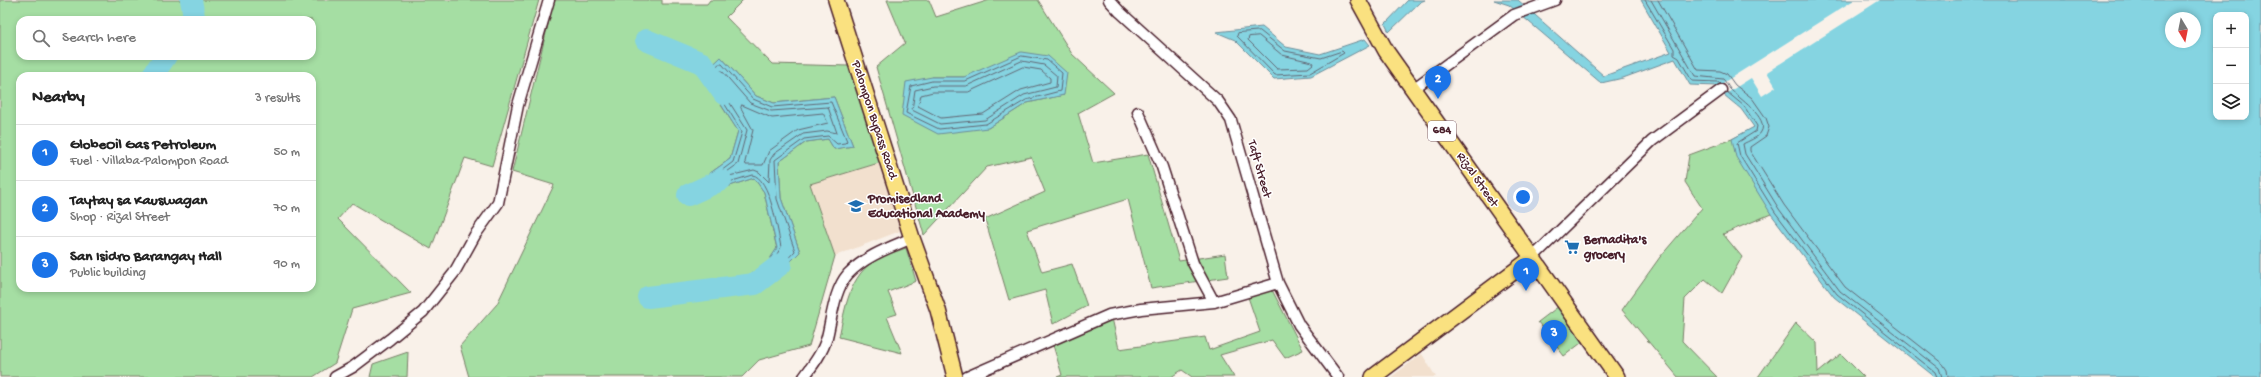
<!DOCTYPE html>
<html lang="en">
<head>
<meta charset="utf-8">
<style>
  :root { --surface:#fff; --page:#f2f2f2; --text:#222; --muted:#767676; --line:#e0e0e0; --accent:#1a73e8 }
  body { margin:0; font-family:"Gochi Hand",sans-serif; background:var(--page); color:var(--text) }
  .controls { position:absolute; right:12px; top:12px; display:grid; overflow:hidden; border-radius:8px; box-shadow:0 2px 6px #0003 }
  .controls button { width:36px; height:36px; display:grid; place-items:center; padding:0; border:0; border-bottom:1px solid var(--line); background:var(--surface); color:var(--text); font:20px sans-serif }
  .compass { position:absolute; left:2165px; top:12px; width:36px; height:36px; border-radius:50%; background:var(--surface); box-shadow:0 2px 6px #0003; rotate:170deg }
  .you { position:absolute; left:1523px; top:197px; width:14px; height:14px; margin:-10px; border:3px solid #fff; border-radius:50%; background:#1a73e8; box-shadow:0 0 0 6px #1a73e833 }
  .badge { display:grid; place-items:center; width:26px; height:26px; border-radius:50%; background:var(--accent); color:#fff; font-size:13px; font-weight:700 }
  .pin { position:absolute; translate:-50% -33px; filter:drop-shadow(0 1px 2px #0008) }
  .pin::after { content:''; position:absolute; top:21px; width:14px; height:12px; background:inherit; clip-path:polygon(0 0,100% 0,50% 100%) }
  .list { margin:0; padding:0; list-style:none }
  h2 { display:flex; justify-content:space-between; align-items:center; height:52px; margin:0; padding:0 16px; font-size:17px }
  h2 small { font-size:13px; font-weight:400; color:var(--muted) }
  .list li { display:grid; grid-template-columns:26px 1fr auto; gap:12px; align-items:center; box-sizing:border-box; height:56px; padding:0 16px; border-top:1px solid var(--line) }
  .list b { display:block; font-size:15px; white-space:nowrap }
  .list p { margin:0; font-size:13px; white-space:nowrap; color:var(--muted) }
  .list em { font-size:13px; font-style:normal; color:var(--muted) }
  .icon { flex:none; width:22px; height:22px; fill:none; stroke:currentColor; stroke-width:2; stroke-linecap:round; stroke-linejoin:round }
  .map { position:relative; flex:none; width:2261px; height:377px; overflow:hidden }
  .search { position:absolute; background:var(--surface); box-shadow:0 2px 6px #0003; left:16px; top:16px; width:300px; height:44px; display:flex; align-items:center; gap:10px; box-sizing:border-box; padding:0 14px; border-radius:12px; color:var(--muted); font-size:15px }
  .panel { position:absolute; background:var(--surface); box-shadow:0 2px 6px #0003; left:16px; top:72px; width:300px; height:220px; border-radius:12px }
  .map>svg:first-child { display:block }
  .built { fill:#f2e0ce }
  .green { fill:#a5dea3; stroke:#787e67; fill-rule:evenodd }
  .water { fill:#85d4e1; stroke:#6d8c98; fill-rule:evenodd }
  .pier { fill:#f9f1e9 }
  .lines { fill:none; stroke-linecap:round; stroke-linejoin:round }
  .shore { stroke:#626774; stroke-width:1 }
  .river { stroke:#85d4e1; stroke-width:22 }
  .street-casing { stroke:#4a1f2b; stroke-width:13 }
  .primary-casing { stroke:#4a1f2b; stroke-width:18 }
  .street { stroke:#fff; stroke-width:10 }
  .primary { stroke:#fae180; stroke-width:15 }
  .labels { text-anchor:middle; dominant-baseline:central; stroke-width:3; stroke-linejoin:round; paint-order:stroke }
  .shield { fill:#fff; stroke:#80626b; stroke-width:1 }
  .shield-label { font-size:12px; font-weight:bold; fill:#4a1f2b }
  .street-label { font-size:13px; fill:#4a1f2b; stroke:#fff }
  .poi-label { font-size:13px; font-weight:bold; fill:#4a1f2b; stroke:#fff; text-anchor:start }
</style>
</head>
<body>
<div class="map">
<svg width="2261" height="377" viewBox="0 0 2261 377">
  <rect width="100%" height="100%" fill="#f9f1e9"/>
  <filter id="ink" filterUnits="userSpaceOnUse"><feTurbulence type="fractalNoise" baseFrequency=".025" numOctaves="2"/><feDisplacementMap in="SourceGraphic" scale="8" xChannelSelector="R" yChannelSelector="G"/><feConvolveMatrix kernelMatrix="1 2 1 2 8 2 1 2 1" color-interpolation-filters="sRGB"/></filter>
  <g filter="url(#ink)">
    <path class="built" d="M882 162 900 231 835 256 810 184Z
      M1422 354 1436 377H1391Z"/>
    <path class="green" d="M0 0H539L492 166 465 158 431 249 352 203 338 219 411 293 352 309 335 363 313 377H0ZM20 20H312V56H20ZM20 76H312V288H20Z
      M554 0H662V4H707L710 0H743L726 17 772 64 849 66 882 162 810 184 835 256 809 346 759 360 742 377H469L460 346 497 304 554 185 512 172ZM721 57 756 96 774 103 834 97 853 146 834 149 828 139 806 142 779 162 781 198 800 252 736 290 734 281 764 268 777 249 764 192 754 178 696 197 692 186 730 159 738 131 702 76Z
      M887 0H929L936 17 990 0H1038L1072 54 1114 93 1078 113 1093 163 1148 154 1179 261 1225 254 1228 277 1151 288 1128 199 1027 230 1042 272 1072 264 1087 306 1053 324 1045 290 1009 300 985 219 1045 192 1031 157 987 167 924 235 876 67 905 43ZM932 77H964L1064 95 1027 103 988 128Z
      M1765 122 1797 223 1771 214 1723 234 1742 257 1722 293 1705 279 1685 299 1682 341 1717 377H1678L1622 310 1660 257 1702 208 1685 182 1689 155 1732 139Z
      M906 248 916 281 888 292 897 314 887 317 902 353 839 337C845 309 849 275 877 259 886 254 896 252 906 248Z
      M1272 290 1303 350 1285 358 1272 340 1220 355 1234 377H1192L1182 370 1171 377H1057L1062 375 1053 345 1112 318 1119 349 1205 337 1209 350 1260 332 1248 297Z
      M1563 303 1589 337 1564 356 1538 322Z
      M1796 323 1817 343 1818 373 1841 354 1864 377H1758Z
      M408 352 407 377H370L373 364Z"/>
    <path class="water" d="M1408 0H1425L1420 2 1389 32 1385 24Z
      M1494 0H1518L1604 76 1671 52 1641 0H2261V377H1935L1834 297 1771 214 1736 157 1732 139 1754 127 1741 109 1724 95 1718 86 1690 85 1675 59 1623 78 1601 83 1509 5ZM2216 15H2246V117H2216ZM2171 18H2195V42H2171Z
      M1262 27 1286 47 1320 54 1365 39 1370 45 1311 76 1274 79 1235 40 1216 32Z
      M1021 52 1048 56 1067 73 1064 95 1027 103 988 128 938 134 902 115 906 82 932 77H964Z
      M721 57 756 96 774 103 834 97 853 146 834 149 828 139 806 142 779 162 781 198 800 252 779 273 736 291 734 281 764 268 777 248 764 192 754 178 696 197 692 186 730 159 738 131 702 75Z"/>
    <path class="pier" d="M1854 0H1880L1767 72 1776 87 1762 96 1751 78 1724 95 1718 86Z"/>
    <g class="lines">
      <path class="shore" d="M1645 0 1674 49V55L1679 58 1692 81 1718 82 1721 84
        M1651 0 1695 76 1723 79C1726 82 1727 85 1730 89 1737 97 1770 118 1761 132 1758 138 1748 141 1743 144L1745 154 1779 209 1840 291 1939 368 1942 377
        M1658 0 1698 70 1720 71 1727 74 1735 85 1752 98 1766 118 1769 127 1766 136 1750 147V151L1784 205 1845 287 1943 364 1947 370 1948 377
        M1260 31 1285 51 1321 58 1342 51 1344 53 1310 73 1275 75 1237 36 1238 33Z
        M1259 36 1282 55 1312 62 1313 64 1308 68 1277 69 1248 40 1249 37Z
        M1022 56 1047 60 1062 73 1060 91 1026 100 986 124 939 129 906 113 911 86 932 81H965Z
        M1022 61 1044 65 1057 76 1056 87 1024 95 985 120 940 124 912 110 915 90 933 86H966Z
        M719 64H722L753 99 772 107 831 102 847 141 845 143 837 144 828 136 804 139 775 160 777 199 795 251 777 270 771 273 768 270 781 247C778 233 770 176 752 175L700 191 697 189 733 162 742 132 708 77Z
        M1023 67 1041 70 1050 78V82L1021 90 983 114 941 118 918 106 921 95 933 92H968Z
        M719 71H722L750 103 771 111 828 107 837 133 827 131 803 134 774 154 770 160 769 182 759 172 754 170 725 177 724 174 738 164 747 130 714 78Z
        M1727 92 1744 106 1757 126 1756 131 1737 143 1740 156 1775 212 1837 294 1935 372 1937 377
        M742 105 772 118 823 113 828 123 798 130 769 151 763 165H746L745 162 753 130 741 108Z"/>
      <path class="river" d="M191 0 194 16 191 20
        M646 40 702 63 724 94
        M152 76 166 56
        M688 195 721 180
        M648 297 755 284 781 264"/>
      <g class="street-casing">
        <path id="street" d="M1109 0 1120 12 1218 101 1231 120 1278 283 1299 325 1338 377
          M1413 89 1514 15 1555 0
          M1138 112 1162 167 1193 263 1214 302
          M1532 258 1652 141 1721 90
          M335 377 353 367 390 339 423 312 454 273 475 235 498 203 518 105 549 0
          M804 377C813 365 823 352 827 337 832 317 834 290 848 274 865 256 891 247 912 238
          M967 377 1109 315 1141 309 1214 302 1278 283"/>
      </g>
      <g class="primary-casing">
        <path id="primary" d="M836 0 912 238 938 310 955 377
          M1358 0 1386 51 1617 377
          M1373 377 1532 258"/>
      </g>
      <use href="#street" class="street"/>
      <use href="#primary" class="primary"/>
    </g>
  </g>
  <defs>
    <g id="school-bare" transform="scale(1.2)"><path d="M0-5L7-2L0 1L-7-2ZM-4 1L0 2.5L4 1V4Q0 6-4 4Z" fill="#1f6fb2" stroke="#fff" stroke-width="2.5" paint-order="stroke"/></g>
    <g id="supermarket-bare" transform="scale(1.2)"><path d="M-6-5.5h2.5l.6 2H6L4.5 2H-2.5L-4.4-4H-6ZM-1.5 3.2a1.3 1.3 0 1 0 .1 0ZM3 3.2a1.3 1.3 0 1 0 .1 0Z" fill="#1f6fb2" stroke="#fff" stroke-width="2.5" paint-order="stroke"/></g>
  </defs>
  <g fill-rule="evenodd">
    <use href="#school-bare" x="856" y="206"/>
    <use href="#supermarket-bare" x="1572" y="247"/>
  </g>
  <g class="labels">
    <rect class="shield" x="1428" y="121" width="28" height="20" rx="3"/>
    <g class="shield-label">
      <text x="1442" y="131">684</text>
    </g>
    <g class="street-label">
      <text transform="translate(874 120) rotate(72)">Palompon Bypass Road</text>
      <text transform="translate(1259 169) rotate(74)">Taft Street</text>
      <text transform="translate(1477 180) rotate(55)">Rizal Street</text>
    </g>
    <g class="poi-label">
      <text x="868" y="199">Promisedland<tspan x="868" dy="15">Educational Academy</tspan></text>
      <text x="1584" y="240">Bernadita's<tspan x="1584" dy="15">grocery</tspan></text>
    </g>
  </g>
</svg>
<div class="controls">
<button>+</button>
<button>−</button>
<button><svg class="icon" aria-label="layers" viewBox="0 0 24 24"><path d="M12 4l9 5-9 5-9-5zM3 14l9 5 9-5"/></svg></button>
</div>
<svg class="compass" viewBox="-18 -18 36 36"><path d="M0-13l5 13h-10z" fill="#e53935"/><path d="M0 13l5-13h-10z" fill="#767676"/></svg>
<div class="you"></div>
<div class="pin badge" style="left:1526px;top:291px">1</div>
<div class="pin badge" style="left:1438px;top:99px">2</div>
<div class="pin badge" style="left:1554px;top:353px">3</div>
<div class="search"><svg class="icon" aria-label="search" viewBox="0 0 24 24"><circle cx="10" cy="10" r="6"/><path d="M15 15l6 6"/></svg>Search here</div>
<section class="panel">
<h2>Nearby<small>3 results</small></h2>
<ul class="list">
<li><span class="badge">1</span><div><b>GlobeOil Gas Petroleum</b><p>Fuel · Villaba-Palompon Road</p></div><em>50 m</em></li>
<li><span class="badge">2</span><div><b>Taytay sa Kauswagan</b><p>Shop · Rizal Street</p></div><em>70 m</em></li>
<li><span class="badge">3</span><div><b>San Isidro Barangay Hall</b><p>Public building</p></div><em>90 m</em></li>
</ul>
</section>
</div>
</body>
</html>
